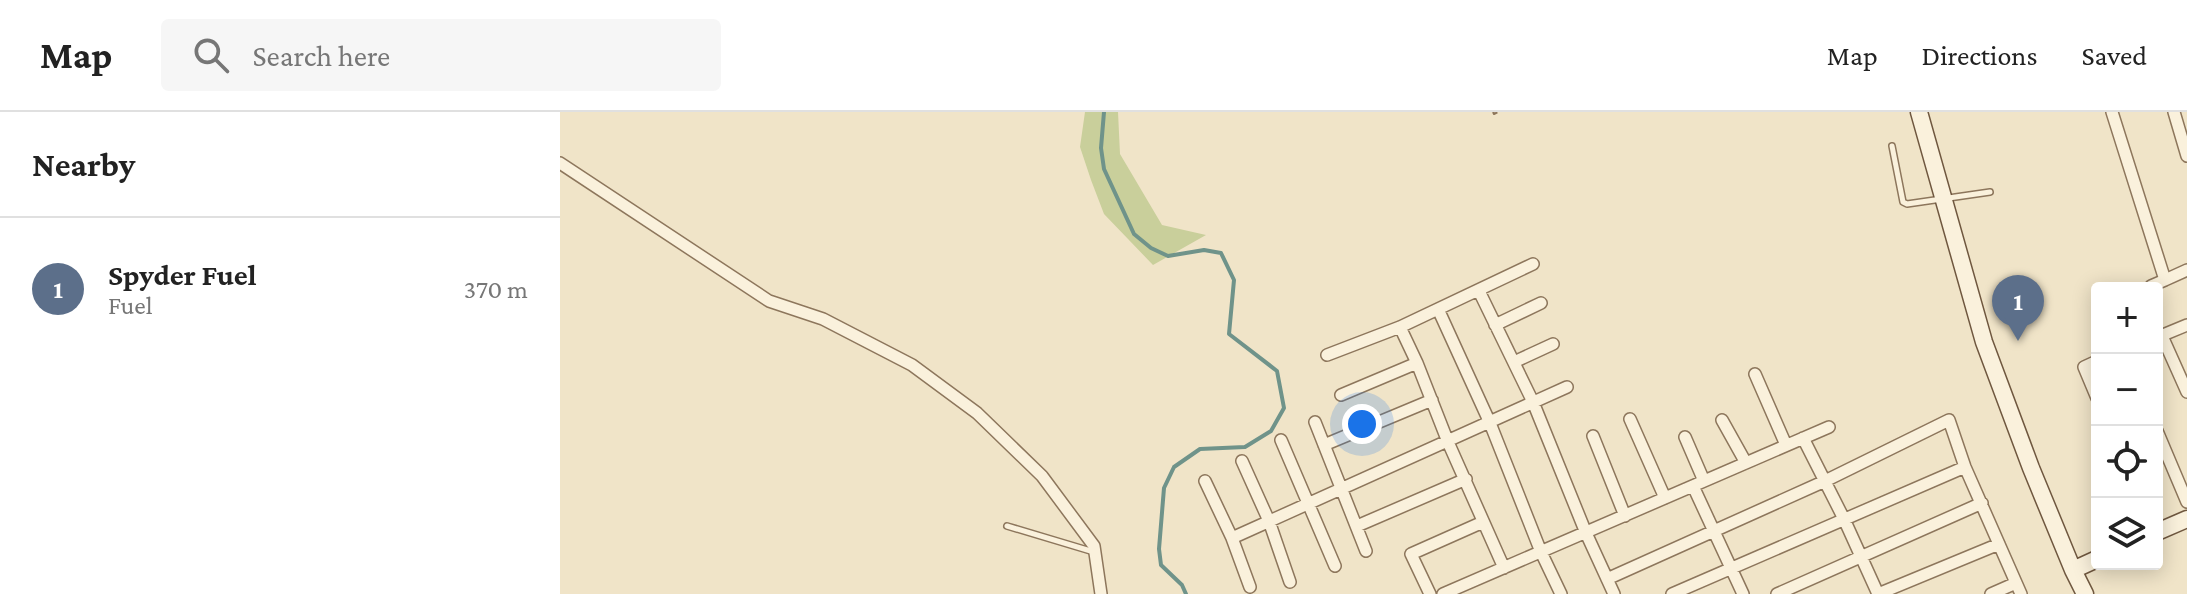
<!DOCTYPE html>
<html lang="en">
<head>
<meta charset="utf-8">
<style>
  :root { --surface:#fff; --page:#f6f6f6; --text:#222; --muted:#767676; --line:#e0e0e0; --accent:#9e2a2b }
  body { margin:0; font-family:"Crimson Pro",serif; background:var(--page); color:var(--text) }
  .controls { position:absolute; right:24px; bottom:24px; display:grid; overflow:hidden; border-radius:8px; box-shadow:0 4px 20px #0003 }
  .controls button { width:72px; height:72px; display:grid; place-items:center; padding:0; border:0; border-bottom:2px solid var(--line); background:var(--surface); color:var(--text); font:40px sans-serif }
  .you { position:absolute; left:802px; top:312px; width:28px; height:28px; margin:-20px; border:6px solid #fff; border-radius:50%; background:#1a73e8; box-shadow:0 0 0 12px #1a73e833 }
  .badge { display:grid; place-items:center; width:52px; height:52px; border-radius:50%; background:var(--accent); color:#fff; font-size:26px; font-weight:700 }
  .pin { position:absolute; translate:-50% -66px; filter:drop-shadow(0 2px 4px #0008) }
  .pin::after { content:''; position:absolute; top:42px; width:28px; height:24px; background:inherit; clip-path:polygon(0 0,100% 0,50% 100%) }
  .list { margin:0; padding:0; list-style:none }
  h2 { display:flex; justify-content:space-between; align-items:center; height:104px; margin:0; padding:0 32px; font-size:34px }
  h2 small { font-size:26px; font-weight:400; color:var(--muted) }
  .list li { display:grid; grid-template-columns:52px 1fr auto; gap:24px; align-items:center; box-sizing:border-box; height:144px; padding:0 32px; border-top:2px solid var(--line) }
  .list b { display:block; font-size:30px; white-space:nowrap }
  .list p { margin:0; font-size:26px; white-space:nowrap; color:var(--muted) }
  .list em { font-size:26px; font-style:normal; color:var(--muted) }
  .icon { flex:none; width:44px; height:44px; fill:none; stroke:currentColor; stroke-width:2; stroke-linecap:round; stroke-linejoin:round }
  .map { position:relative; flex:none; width:1627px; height:482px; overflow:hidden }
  header { display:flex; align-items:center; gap:48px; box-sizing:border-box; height:112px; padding:0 40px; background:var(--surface); border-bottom:2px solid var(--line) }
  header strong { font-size:38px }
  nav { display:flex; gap:44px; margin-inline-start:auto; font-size:28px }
  .search { width:560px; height:72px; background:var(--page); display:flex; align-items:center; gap:20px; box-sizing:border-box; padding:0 28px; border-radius:8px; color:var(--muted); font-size:30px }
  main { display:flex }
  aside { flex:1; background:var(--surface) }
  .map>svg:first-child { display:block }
  .green { fill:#c9cf9b }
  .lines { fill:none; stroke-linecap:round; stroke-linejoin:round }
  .stream { stroke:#6f938a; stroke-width:4 }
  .lane-casing { stroke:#8d765c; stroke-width:8 }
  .street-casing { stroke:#8d765c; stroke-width:14 }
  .secondary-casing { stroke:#6f573f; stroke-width:19 }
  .path { stroke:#8d765c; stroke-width:2; stroke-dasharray:6 4; stroke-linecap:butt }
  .lane { stroke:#faf1dc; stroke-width:5 }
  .street { stroke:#faf1dc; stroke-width:11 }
  .secondary { stroke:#faf1dc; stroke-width:16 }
</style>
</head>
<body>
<header>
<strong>Map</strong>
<div class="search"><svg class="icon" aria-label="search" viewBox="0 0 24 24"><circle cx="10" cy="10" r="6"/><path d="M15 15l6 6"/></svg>Search here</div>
<nav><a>Map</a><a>Directions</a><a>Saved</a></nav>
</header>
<main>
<aside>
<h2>Nearby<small></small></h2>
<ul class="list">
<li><span class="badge" style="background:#5c6f8a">1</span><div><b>Spyder Fuel</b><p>Fuel</p></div><em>370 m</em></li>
</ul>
</aside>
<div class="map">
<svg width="1627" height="482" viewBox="0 0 1627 482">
  <rect width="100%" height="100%" fill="#f0e4c8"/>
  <path class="green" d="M525 0H558L560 42 602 113 646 123 593 153 544 102 531 68 520 35Z"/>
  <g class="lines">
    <path class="stream" d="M544 0 541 36 544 57 574 122 591 136 608 144 644 138 661 141 674 168 669 222 717 259 724 296 711 319 685 335 640 337 614 355 604 376 599 437 601 453 622 473 626 482"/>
    <g class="lane-casing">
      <path id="lane" d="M1332 34 1343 90 1347 92 1430 80
        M447 414 534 440"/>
    </g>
    <g class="street-casing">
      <path id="street" d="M1552 0 1605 168 1627 158
        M1614 0 1627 44
        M0 51 209 189 263 207 352 253 417 301 482 364 534 434 541 482
        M1591 174 1605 168
        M919 179 973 290 1026 421 1054 482
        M878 197 930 311 981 440 1001 482
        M935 213 981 191
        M840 215 857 251 888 330 944 456
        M1602 224 1627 280
        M1598 225 1627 213
        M767 243 840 215 973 152
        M1537 249 1524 255 1537 286
        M954 250 993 232
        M1195 262 1226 333
        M781 283 857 251
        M1070 307 1105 386
        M1162 308 1186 351
        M755 310 806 439
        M1597 319 1627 390
        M1033 324 1065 404
        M1125 325 1144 369
        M1243 326 1284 407 1318 482
        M721 328 775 454
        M764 333 872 288
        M682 349 709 409 730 470
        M645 369 672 426 690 475
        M1133 374 1183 482
        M797 414 906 367
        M672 426 1007 275
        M1047 467 1265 369 1389 308 1405 355 1461 482
        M870 482 851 442 923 410
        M883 482 1269 315
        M1112 482 1405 355
        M1217 482 1422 391
        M1318 482 1439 432
        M1431 482 1456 471"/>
    </g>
    <g class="secondary-casing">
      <path id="secondary" d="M1359 0 1424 230 1471 356 1513 458 1525 482
        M1597 420 1627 407
        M1513 458 1537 447"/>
    </g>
    <path class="path" d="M933 0 934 2 938 0"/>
    <use href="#lane" class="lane"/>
    <use href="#street" class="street"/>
    <use href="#secondary" class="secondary"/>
  </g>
</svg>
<div class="controls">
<button>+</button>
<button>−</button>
<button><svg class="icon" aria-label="locate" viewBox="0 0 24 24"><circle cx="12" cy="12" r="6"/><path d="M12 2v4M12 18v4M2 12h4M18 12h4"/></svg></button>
<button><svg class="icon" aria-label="layers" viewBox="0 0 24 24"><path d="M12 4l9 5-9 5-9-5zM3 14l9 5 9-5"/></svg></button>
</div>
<div class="you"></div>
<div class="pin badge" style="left:1458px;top:229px;background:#5c6f8a">1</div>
</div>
</main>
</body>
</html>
